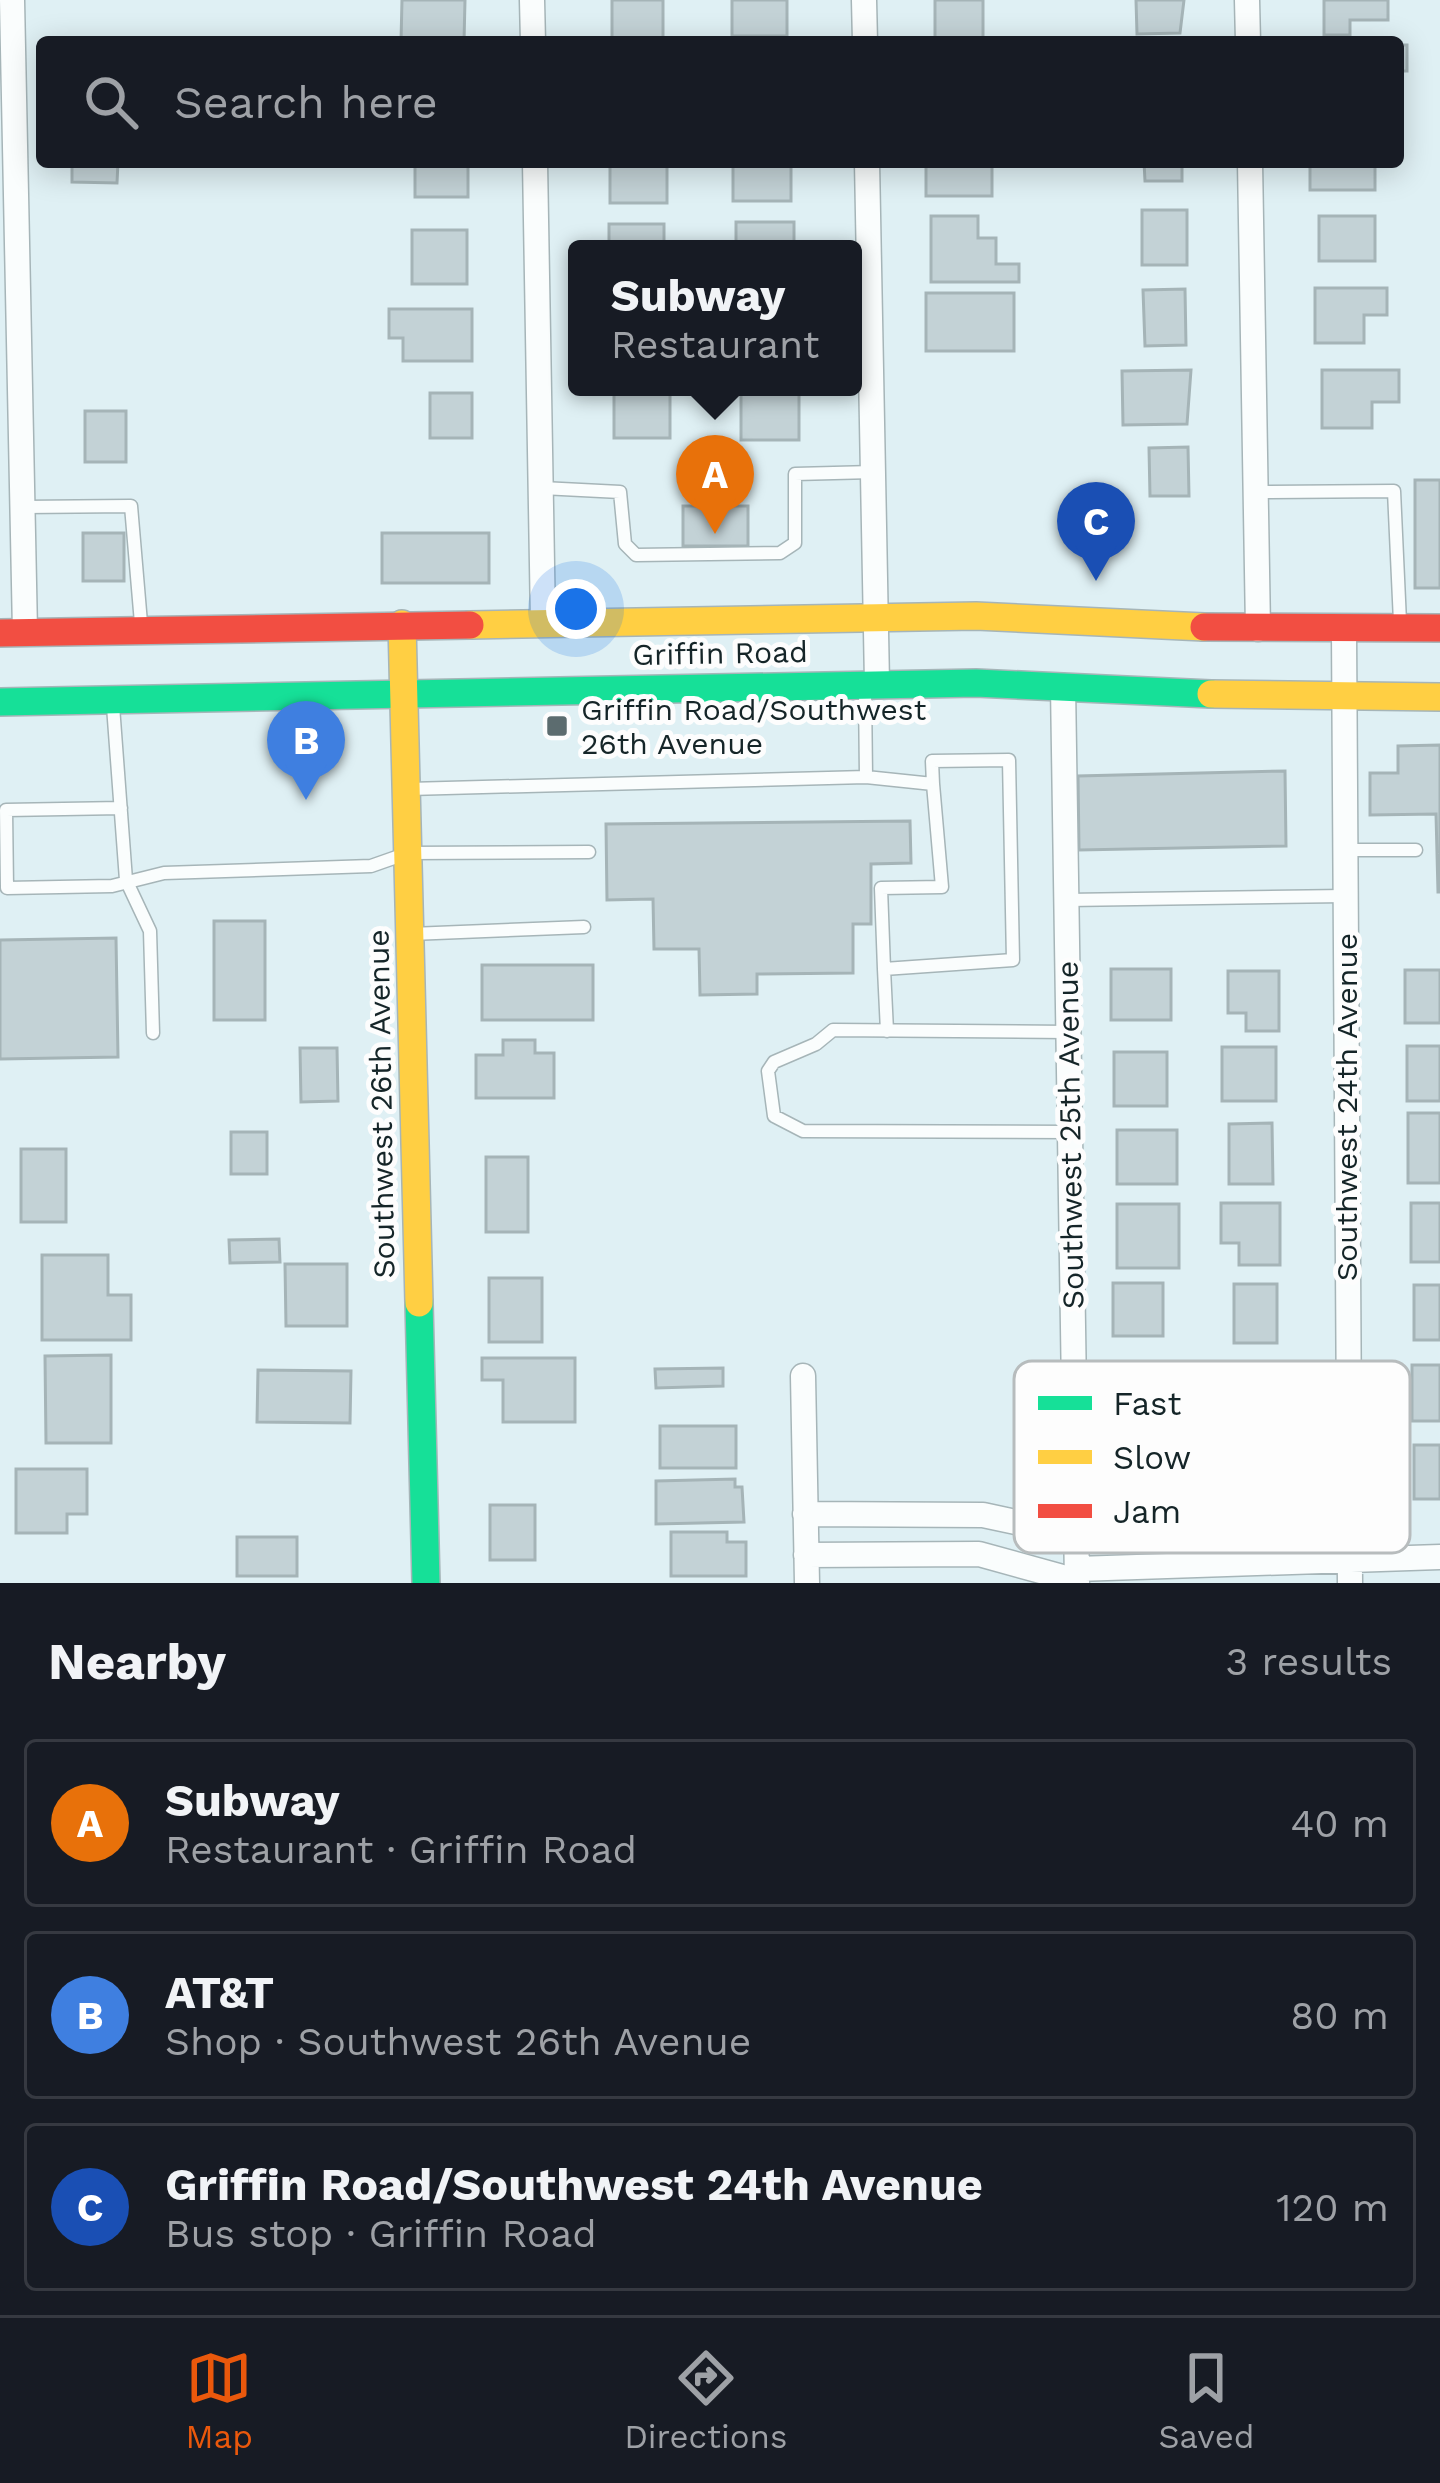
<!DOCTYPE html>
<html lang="en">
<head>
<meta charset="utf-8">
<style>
  :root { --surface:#171b24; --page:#242831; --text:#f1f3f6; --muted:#9ea1a6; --line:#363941; --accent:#ea580c }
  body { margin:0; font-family:"Work Sans",sans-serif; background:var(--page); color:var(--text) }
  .you { position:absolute; left:576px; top:609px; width:42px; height:42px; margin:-30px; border:9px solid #fff; border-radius:50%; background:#1a73e8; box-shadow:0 0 0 18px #1a73e833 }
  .badge { display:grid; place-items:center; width:78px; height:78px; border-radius:50%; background:var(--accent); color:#fff; font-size:39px; font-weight:700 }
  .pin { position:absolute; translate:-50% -99px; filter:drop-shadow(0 3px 6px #0008) }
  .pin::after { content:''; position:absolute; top:63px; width:42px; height:36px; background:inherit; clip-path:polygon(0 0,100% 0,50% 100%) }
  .popup { position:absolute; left:568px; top:240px; width:294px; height:156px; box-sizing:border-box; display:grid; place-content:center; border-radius:12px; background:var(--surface); filter:drop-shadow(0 3px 9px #0005); font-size:39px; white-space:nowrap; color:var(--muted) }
  .popup b { font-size:45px; color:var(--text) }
  .popup::after { content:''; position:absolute; left:50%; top:100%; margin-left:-24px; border:24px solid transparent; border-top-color:var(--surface) }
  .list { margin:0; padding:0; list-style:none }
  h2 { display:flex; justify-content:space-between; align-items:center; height:156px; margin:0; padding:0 48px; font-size:51px }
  h2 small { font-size:39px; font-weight:400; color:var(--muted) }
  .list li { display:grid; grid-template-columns:78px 1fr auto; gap:36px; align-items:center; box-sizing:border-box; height:168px; margin:0 24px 24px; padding:0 24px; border:3px solid var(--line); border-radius:12px }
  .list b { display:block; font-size:45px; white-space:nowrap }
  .list p { margin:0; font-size:39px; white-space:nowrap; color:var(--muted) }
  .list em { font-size:39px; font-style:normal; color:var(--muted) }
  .icon { flex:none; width:66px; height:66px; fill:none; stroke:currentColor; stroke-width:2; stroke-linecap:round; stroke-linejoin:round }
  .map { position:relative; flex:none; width:1440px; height:1583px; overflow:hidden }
  .search { position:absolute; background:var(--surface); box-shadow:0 6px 30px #0003; left:36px; right:36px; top:36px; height:132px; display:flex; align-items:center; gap:30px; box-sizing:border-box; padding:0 42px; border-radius:12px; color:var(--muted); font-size:45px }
  .sheet { height:732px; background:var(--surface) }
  nav { display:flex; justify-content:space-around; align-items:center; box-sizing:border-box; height:168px; border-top:3px solid var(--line); background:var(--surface); font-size:33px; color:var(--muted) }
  nav a { display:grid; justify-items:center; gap:6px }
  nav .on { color:var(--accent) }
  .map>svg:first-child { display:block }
  .building { fill:#c3d2d6; stroke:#a5b4b7; stroke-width:3 }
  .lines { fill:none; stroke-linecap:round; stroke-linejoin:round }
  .lane-casing { stroke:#a6b5b8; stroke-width:15 }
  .street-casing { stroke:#a6b5b8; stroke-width:27 }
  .fast-casing { stroke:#a6b5b8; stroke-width:30 }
  .slow-casing { stroke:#a6b5b8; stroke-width:30 }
  .jam-casing { stroke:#a6b5b8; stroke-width:30 }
  .lane { stroke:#fafdfd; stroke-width:12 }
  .street { stroke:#fafdfd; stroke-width:24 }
  .fast { stroke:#16e098; stroke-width:27 }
  .slow { stroke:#ffcf43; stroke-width:27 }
  .jam { stroke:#f24e42; stroke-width:27 }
  .poi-dot { fill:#5c6c6f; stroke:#fdfdfd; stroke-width:4.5 }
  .labels { text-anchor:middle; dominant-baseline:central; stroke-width:10; stroke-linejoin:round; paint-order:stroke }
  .street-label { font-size:30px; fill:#152528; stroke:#fdfdfd }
  .poi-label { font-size:30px; fill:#152528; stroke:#fdfdfd; text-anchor:start }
  .key { fill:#fdfdfd; stroke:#b7bcbd; stroke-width:3 }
  .key-label { font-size:33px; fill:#152528 }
</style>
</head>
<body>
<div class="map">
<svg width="1440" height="1583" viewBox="0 0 1440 1583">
  <rect width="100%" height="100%" fill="#dff0f4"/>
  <path class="building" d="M402 0H465L464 42H401Z
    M612 0H663V41H612Z
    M732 0H787V36H732Z
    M935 0H983V39H935Z
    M1136 0H1184L1180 33 1137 34Z
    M1324 0H1388V20H1350V35H1324Z
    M1398 45H1407V71H1398Z
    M72 162H118L117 183 72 182Z
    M415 162H468V197H415Z
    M610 162H667V203H610Z
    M733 162H791V201H733Z
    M926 162H992V196H926Z
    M1144 162H1182V181H1145Z
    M1310 162H1375V190H1310Z
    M1142 210H1187V265H1142Z
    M931 216H978V238H996V264H1019V282H931Z
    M1319 216H1375V261H1319Z
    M736 222H794V249H736Z
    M609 224H664V249H609Z
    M412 230H467V284H412Z
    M1315 288H1387V315H1364V343H1315Z
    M1185 289 1186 345 1145 346 1143 290Z
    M926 293H1014V351H926Z
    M389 309H472V361H403V338H389Z
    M1191 370 1187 424 1123 425 1122 371Z
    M1322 370H1399V402H1372V428H1322Z
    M614 387H670V438H614Z
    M741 387H799V440H741Z
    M430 393H472V438H430Z
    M85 411H126V462H85Z
    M1188 447 1189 496H1150L1149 448Z
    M1415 480H1440V588H1415Z
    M683 506H748V546H683Z
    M83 533H124V581H83Z
    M382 533H489V583H382Z
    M1440 745V892H1438L1436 814 1370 815V773H1398V746Z
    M1285 771 1286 846 1079 850 1078 776Z
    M910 821 911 863 871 864V924H853V973L757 974V994L700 995 699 949H654L653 899 607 900 606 824Z
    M214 921H265V1020H214Z
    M116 938 118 1057 0 1059V940Z
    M482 965H593V1020H482Z
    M1111 969H1171V1020H1111Z
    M1405 970H1440V1023H1405Z
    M1228 971H1279V1031H1246V1013H1228Z
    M503 1040H535V1053H554V1098H476V1055H503Z
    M1407 1046H1440V1101H1407Z
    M1222 1047H1276V1101H1222Z
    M300 1048H337L338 1101 301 1102Z
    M1114 1052H1167V1106H1114Z
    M1408 1113H1440V1183H1408Z
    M1272 1123 1273 1184H1229V1124Z
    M1117 1130H1177V1184H1117Z
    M231 1132H267V1174H231Z
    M21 1149H66V1222H21Z
    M486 1157H528V1232H486Z
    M1221 1203H1280V1265H1239V1243H1221Z
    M1411 1203H1440V1262H1411Z
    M1117 1204H1179V1268H1117Z
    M279 1239 280 1262 230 1263 229 1240Z
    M42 1255H108V1295H131V1340H42Z
    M285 1264H347V1326H286Z
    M489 1278H542V1342H489Z
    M1113 1283H1163V1336H1113Z
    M1234 1284H1277V1343H1234Z
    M1414 1285H1440V1340H1414Z
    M111 1355V1443H46L45 1356Z
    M482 1358H575V1422H503V1380H482Z
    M1119 1362H1185V1427H1119Z
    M1234 1363H1285V1422H1234Z
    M1412 1365H1440V1421H1412Z
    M723 1368V1386L656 1388 655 1369Z
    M258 1370 351 1371 350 1423 257 1422Z
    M660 1426H736V1468H660Z
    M1414 1445H1440V1499H1414Z
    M1120 1453H1190V1496H1120Z
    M1225 1455H1291V1495H1225Z
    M16 1469H87V1514H67V1533H16Z
    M735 1479V1487H742L744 1522 656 1524V1481Z
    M490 1505H535V1560H490Z
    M671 1532H727V1542H746V1576H671Z
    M237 1537H297V1576H237Z"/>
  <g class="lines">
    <g class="lane-casing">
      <path id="lane" d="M542 488 620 492 625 544 636 555 780 553 795 543V474L873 472
        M1256 492 1394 491 1400 622
        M23 507 131 506 141 623
        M113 706 126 880 150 931 153 1033
        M866 777 933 784 932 761 1009 760 1013 960 884 969 887 1031
        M409 789 866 777 865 691
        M121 808 6 810 7 888 112 886 164 873 371 866 408 853 589 852
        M1345 850H1416
        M1067 900 1345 896
        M411 934 584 927
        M884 969 881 888 942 887 933 784
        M1068 1032 833 1030 816 1044 774 1062 768 1071 774 1116 803 1131 1070 1132"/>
    </g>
    <g class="street-casing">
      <path id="street" d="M12 0 25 632
        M532 0 533 42
        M864 0 865 42
        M1247 0 1248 42
        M535 162 543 622
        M867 162 877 683
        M1250 162 1258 629
        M1344 631 1350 1583
        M1063 686 1077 1583
        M803 1376 807 1583
        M805 1514 983 1515 1076 1535
        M806 1555 979 1554 1077 1581
        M1077 1569 1440 1557"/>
    </g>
    <g class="fast-casing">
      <path id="fast" d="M0 702 976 683 1211 694
        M419 1303 426 1583"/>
    </g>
    <g class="slow-casing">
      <path id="slow" d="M402 624 419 1303
        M470 625 976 616 1204 627
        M1211 694 1440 697"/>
    </g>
    <g class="jam-casing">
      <path id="jam" d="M1204 627 1440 628
        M0 633 470 625"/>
    </g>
    <use href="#lane" class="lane"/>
    <use href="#street" class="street"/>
    <use href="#fast" class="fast"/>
    <use href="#slow" class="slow"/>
    <use href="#jam" class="jam"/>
  </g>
  <rect class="poi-dot" x="545" y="714" width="24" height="24" rx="6"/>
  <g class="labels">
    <g class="street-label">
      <text transform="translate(720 653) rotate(-1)">Griffin Road</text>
      <text transform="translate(381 1104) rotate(-91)">Southwest 26th Avenue</text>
      <text transform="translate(1346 1107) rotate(-90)">Southwest 24th Avenue</text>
      <text transform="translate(1070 1135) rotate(-91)">Southwest 25th Avenue</text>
    </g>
    <g class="poi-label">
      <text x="581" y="709">Griffin Road/Southwest<tspan x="581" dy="34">26th Avenue</tspan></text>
    </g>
  </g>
  <rect x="1014" y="1361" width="396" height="192" rx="18" class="key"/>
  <rect x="1038" y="1396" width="54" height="14" fill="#16e098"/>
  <rect x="1038" y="1450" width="54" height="14" fill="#ffcf43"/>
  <rect x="1038" y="1504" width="54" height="14" fill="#f24e42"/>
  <g class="key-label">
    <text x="1113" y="1415">Fast</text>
    <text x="1113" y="1469">Slow</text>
    <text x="1113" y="1523">Jam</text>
  </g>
</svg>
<div class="you"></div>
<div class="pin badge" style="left:715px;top:534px;background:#e8710a">A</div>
<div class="popup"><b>Subway</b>Restaurant</div>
<div class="pin badge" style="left:306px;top:800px;background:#3f7fe0">B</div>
<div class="pin badge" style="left:1096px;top:581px;background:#1a4fb4">C</div>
<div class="search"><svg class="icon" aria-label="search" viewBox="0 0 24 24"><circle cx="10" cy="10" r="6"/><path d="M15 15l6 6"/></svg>Search here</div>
</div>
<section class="sheet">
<h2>Nearby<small>3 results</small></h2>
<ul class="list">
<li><span class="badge" style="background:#e8710a">A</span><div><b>Subway</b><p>Restaurant · Griffin Road</p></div><em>40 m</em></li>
<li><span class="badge" style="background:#3f7fe0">B</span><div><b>AT&amp;T</b><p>Shop · Southwest 26th Avenue</p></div><em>80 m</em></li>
<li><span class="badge" style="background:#1a4fb4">C</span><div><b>Griffin Road/Southwest 24th Avenue</b><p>Bus stop · Griffin Road</p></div><em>120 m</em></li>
</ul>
</section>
<nav>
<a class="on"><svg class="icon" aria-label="map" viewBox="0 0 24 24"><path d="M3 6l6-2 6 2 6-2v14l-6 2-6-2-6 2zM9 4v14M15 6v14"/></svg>Map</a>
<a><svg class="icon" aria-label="directions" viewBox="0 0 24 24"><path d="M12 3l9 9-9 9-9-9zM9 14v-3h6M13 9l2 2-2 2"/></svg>Directions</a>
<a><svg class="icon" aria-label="saved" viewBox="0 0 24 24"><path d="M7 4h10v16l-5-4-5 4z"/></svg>Saved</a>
</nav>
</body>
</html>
